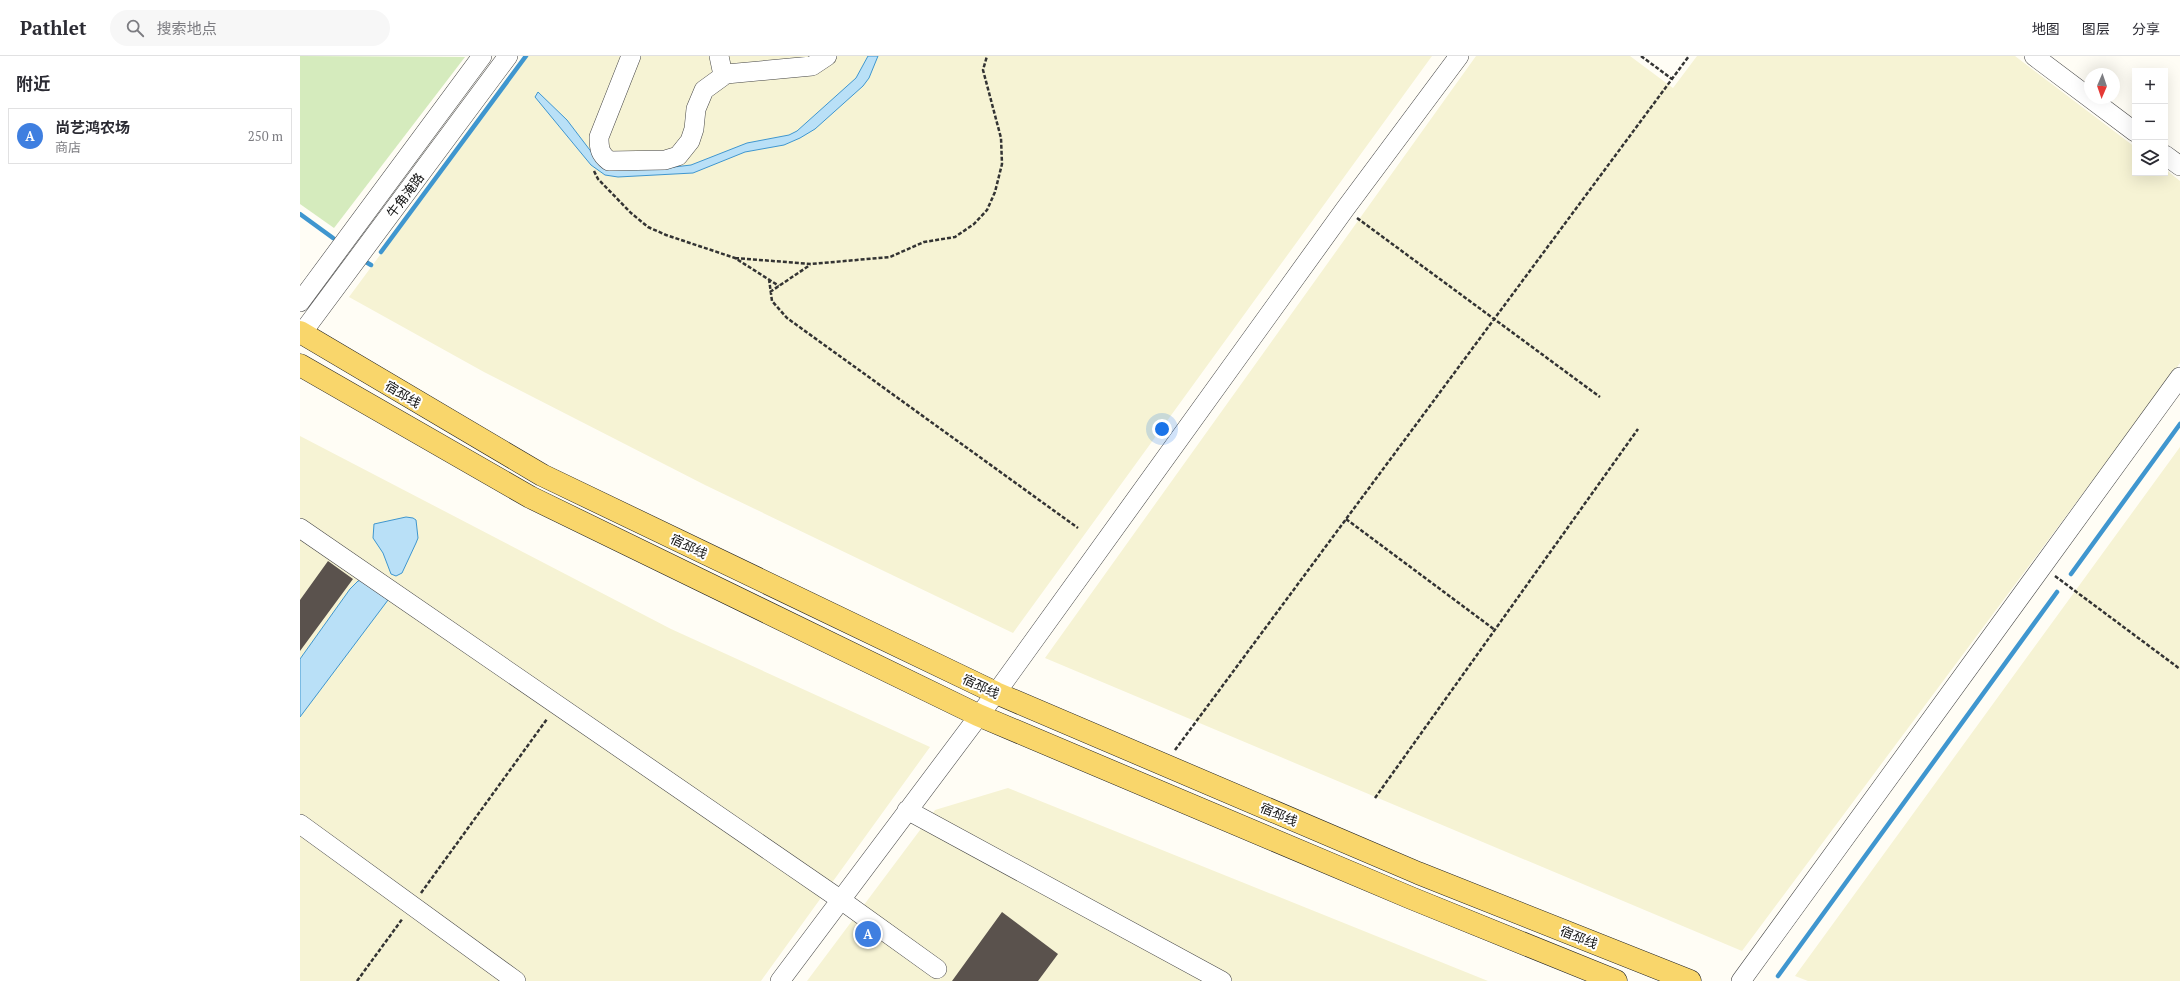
<!DOCTYPE html>
<html lang="zh">
<head>
<meta charset="utf-8">
<style>
  :root { --surface:#fff; --page:#f7f7f7; --text:#2b2b33; --muted:#7c7c81; --line:#e1e1e2; --accent:#111827 }
  body { margin:0; font-family:"PT Serif","Noto Sans SC",serif; background:var(--page); color:var(--text) }
  .controls { position:absolute; right:12px; top:12px; display:grid; overflow:hidden; border-radius:0px; box-shadow:0 4px 16px #0002 }
  .controls button { width:36px; height:36px; display:grid; place-items:center; padding:0; border:0; border-bottom:1px solid var(--line); background:var(--surface); color:var(--text); font:20px sans-serif }
  .compass { position:absolute; left:1784px; top:12px; width:36px; height:36px; border-radius:50%; background:var(--surface); box-shadow:0 4px 16px #0002; rotate:182deg }
  .you { position:absolute; left:862px; top:373px; width:14px; height:14px; margin:-10px; border:3px solid #fff; border-radius:50%; background:#1a73e8; box-shadow:0 0 0 6px #1a73e833 }
  .badge { display:grid; place-items:center; width:26px; height:26px; border-radius:50%; background:var(--accent); color:#fff; font-size:13px; font-weight:700 }
  .pin { position:absolute; translate:-50% -50%; border:2px solid #fff; box-shadow:0 1px 4px #0006 }
  .list { margin:0; padding:0; list-style:none }
  h2 { display:flex; justify-content:space-between; align-items:center; height:52px; margin:0; padding:0 16px; font-size:17px }
  h2 small { font-size:13px; font-weight:400; color:var(--muted) }
  .list li { display:grid; grid-template-columns:26px 1fr auto; gap:12px; align-items:center; box-sizing:border-box; height:56px; margin:0 8px 8px; padding:0 8px; border:1px solid var(--line); border-radius:0px }
  .list b { display:block; font-size:15px; white-space:nowrap }
  .list p { margin:0; font-size:13px; white-space:nowrap; color:var(--muted) }
  .list em { font-size:13px; font-style:normal; color:var(--muted) }
  .icon { flex:none; width:22px; height:22px; fill:none; stroke:currentColor; stroke-width:2; stroke-linecap:round; stroke-linejoin:round }
  .map { position:relative; flex:none; width:1880px; height:925px; overflow:hidden }
  header { display:flex; align-items:center; gap:24px; box-sizing:border-box; height:56px; padding:0 20px; background:var(--surface); border-bottom:1px solid var(--line) }
  header strong { font-size:19px }
  nav { display:flex; gap:22px; margin-inline-start:auto; font-size:14px }
  .search { width:280px; height:36px; background:var(--page); display:flex; align-items:center; gap:10px; box-sizing:border-box; padding:0 14px; border-radius:22px; color:var(--muted); font-size:15px }
  main { display:flex }
  aside { flex:1; background:var(--surface) }
  .map>svg:first-child { display:block }
  .farmland { fill:#f6f3d4 }
  .green { fill:#d5ebbd }
  .water { fill:#b9e0f7; stroke:#3f96cf }
  .lines { fill:none; stroke-linecap:round; stroke-linejoin:round }
  .stream { stroke:#3f96cf; stroke-width:4.5 }
  .building { fill:#5a524d }
  .minor-casing { stroke:#444; stroke-width:20 }
  .major-casing { stroke:#222; stroke-width:23 }
  .path { stroke:#333; stroke-width:2.5; stroke-dasharray:4 2; stroke-linecap:butt }
  .minor { stroke:#fff; stroke-width:19 }
  .major { stroke:#f9d66b; stroke-width:22 }
  .labels { text-anchor:middle; dominant-baseline:central; stroke-width:4; stroke-linejoin:round; paint-order:stroke }
  .street-label { font-size:13px; fill:#111; stroke:#fff }
</style>
</head>
<body>
<header>
<strong>Pathlet</strong>
<div class="search"><svg class="icon" aria-label="search" viewBox="0 0 24 24"><circle cx="10" cy="10" r="6"/><path d="M15 15l6 6"/></svg>搜索地点</div>
<nav><a>地图</a><a>图层</a><a>分享</a></nav>
</header>
<main>
<aside>
<h2>附近<small></small></h2>
<ul class="list">
<li><span class="badge" style="background:#3f7fe0">A</span><div><b>尚艺鸿农场</b><p>商店</p></div><em>250 m</em></li>
</ul>
</aside>
<div class="map">
<svg width="1880" height="925" viewBox="0 0 1880 925">
  <rect width="100%" height="100%" fill="#fffdf5"/>
  <path class="farmland" d="M227 0H1132L713 577 405 429 184 316 49 241Z
    M1176 0H1330L1373 32 1397 0H1715L1835 91V117H1865V113L1880 125V307L1442 895 745 602Z
    M0 380 371 573 630 691 461 925H0Z
    M1880 391V925H1508L1495 920Z
    M708 732 1188 925H507L635 754Z"/>
  <path class="green" d="M0 0 165 1 34 172 0 148Z"/>
  <path class="water" d="M568 0H578L569 22 563 30 515 73 500 82 484 89 445 96 393 117 318 121 305 119 291 109 235 41 238 36 267 64 299 106 374 111 391 109 447 87 489 79 497 75 556 22Z
    M106 461 113 462 116 464 118 482 116 487 102 517 96 520 91 518 83 497 73 482 74 468Z
    M62 524 88 544 0 661V603L50 533 58 525Z"/>
  <g class="lines">
    <path class="stream" d="M0 158 33 182
      M81 196 226 0
      M66 206 71 209
      M1771 518 1880 368
      M1478 920 1757 536"/>
  </g>
  <path class="building" d="M28 505 53 523 0 595V544Z
    M702 856 758 898 738 925H652Z"/>
  <g class="lines">
    <g class="minor-casing">
      <path id="minor" d="M331 0 299 81C299 93 300 98 309 105L365 104 378 100 390 85 394 73 396 53 404 34 426 18 512 10 527 0
        M419 0 423 19
        M1734 0 1835 76
        M1865 99 1880 110
        M0 246 182 0
        M2 277 208 0
        M0 472 541 844 637 913
        M607 754 922 925
        M0 768 216 925
        M480 925 696 637 1045 153 1159 0
        M1441 925 1880 321"/>
    </g>
    <g class="major-casing">
      <path id="major" d="M0 276 242 419 696 637 1118 817 1390 925
        M0 309 230 441 678 659 1111 842 1316 925"/>
    </g>
    <path class="path" d="M1341 0 1372 23
      M294 115 298 123 331 157 348 171 366 179 435 202 479 230
      M1057 162 1300 341
      M435 202 511 208 590 201 624 186 655 181 674 168 687 154 695 136 702 108 701 82 683 14 687 0
      M469 223 472 245 487 262 778 472
      M470 236 510 209
      M1046 463 1195 574
      M1755 520 1880 613
      M875 694 1389 0
      M1075 742 1338 373
      M121 837 247 663
      M57 925 103 862"/>
    <use href="#minor" class="minor"/>
    <use href="#major" class="major"/>
  </g>
  <g class="labels">
    <g class="street-label">
      <text transform="translate(105 139) rotate(-53)">牛角淹路</text>
      <text transform="translate(103 338) rotate(31)">宿邳线</text>
      <text transform="translate(389 490) rotate(26)">宿邳线</text>
      <text transform="translate(681 630) rotate(25)">宿邳线</text>
      <text transform="translate(979 758) rotate(23)">宿邳线</text>
      <text transform="translate(1279 881) rotate(22)">宿邳线</text>
    </g>
  </g>
</svg>
<div class="controls">
<button>+</button>
<button>−</button>
<button><svg class="icon" aria-label="layers" viewBox="0 0 24 24"><path d="M12 4l9 5-9 5-9-5zM3 14l9 5 9-5"/></svg></button>
</div>
<svg class="compass" viewBox="-18 -18 36 36"><path d="M0-13l5 13h-10z" fill="#e53935"/><path d="M0 13l5-13h-10z" fill="#7c7c81"/></svg>
<div class="you"></div>
<div class="pin badge" style="left:568px;top:878px;background:#3f7fe0">A</div>
</div>
</main>
</body>
</html>
